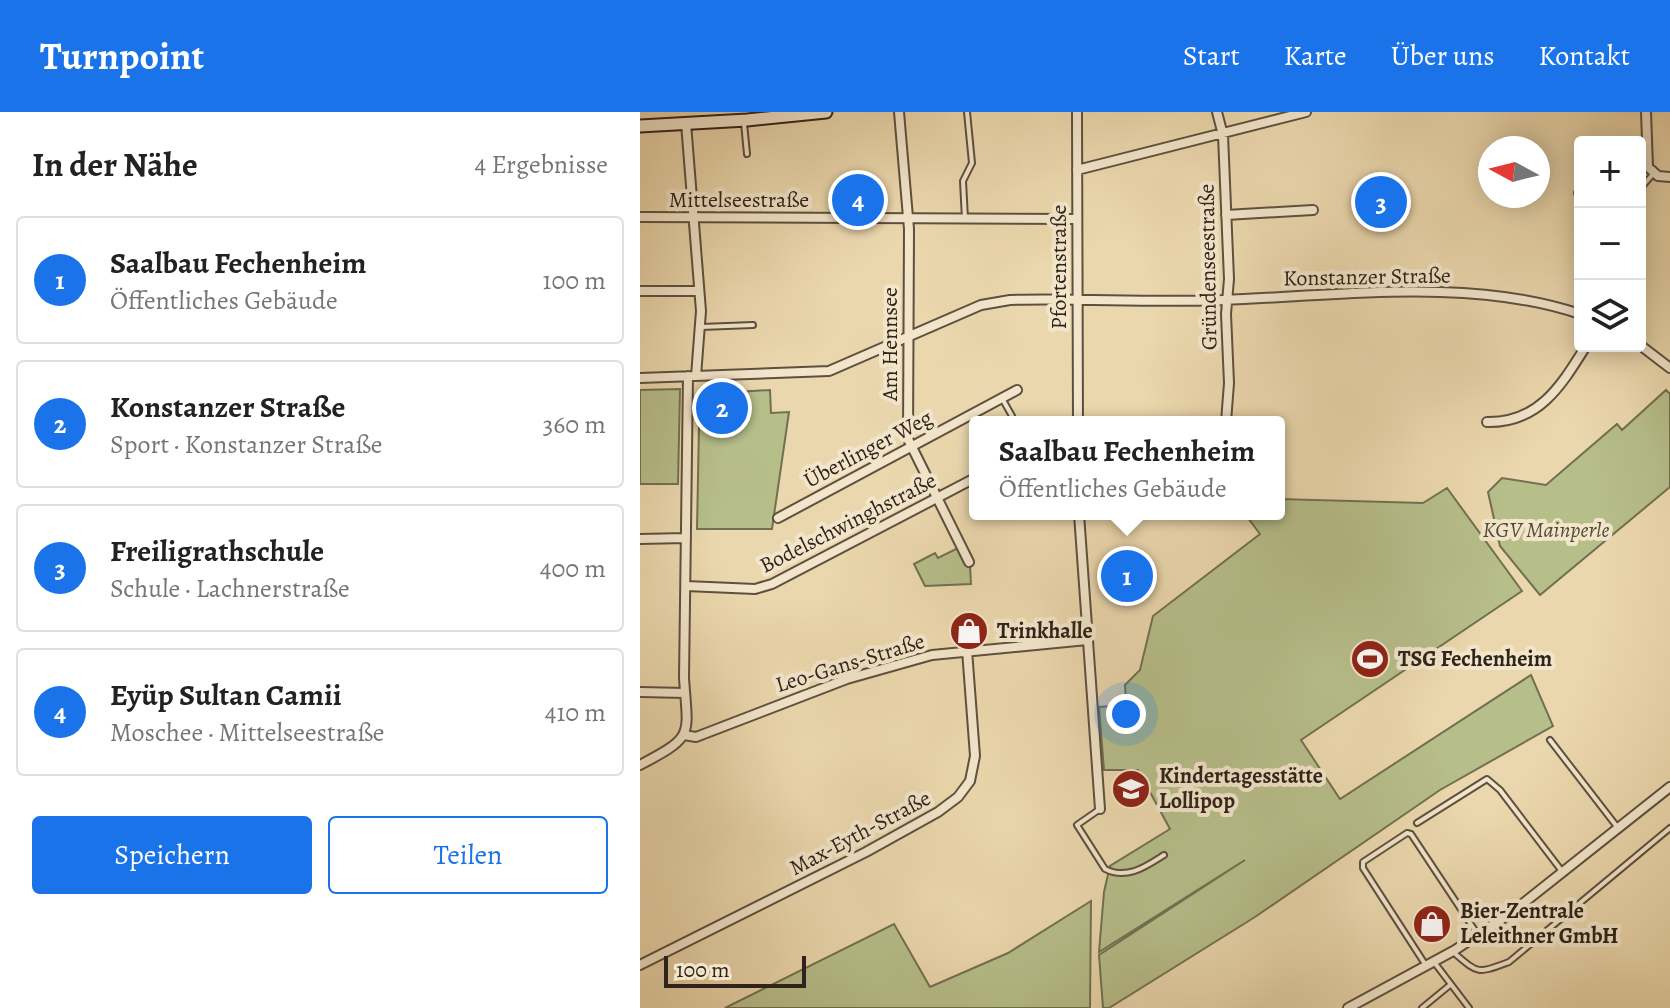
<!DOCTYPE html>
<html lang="de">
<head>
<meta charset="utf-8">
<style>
  :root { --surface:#fff; --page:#f6f6f6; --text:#222; --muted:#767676; --line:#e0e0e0; --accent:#1a73e8 }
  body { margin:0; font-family:Alegreya,serif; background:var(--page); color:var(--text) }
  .controls { position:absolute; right:24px; top:24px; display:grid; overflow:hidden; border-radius:8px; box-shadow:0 4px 20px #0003 }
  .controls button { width:72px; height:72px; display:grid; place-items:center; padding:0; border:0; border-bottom:2px solid var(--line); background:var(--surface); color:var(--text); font:40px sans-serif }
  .compass { position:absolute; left:838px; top:24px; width:72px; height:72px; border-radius:50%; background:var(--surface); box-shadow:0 4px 20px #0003; rotate:277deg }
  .scale { position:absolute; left:24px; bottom:20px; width:142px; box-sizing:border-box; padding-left:8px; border:4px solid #2f231b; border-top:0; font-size:22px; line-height:28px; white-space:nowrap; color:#2f231b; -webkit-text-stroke:6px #f2e5ca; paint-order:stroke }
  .you { position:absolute; left:486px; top:602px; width:28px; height:28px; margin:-20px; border:6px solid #fff; border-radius:50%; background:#1a73e8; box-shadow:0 0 0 12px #1a73e833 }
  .badge { display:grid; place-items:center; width:52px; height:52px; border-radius:50%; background:var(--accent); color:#fff; font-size:26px; font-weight:700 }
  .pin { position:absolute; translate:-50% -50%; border:4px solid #fff; box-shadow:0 2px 8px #0006 }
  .popup { position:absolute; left:329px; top:304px; width:316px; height:104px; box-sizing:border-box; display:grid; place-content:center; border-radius:8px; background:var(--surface); filter:drop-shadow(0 2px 6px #0005); font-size:26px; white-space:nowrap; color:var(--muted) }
  .popup b { font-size:30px; color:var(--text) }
  .popup::after { content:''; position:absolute; left:50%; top:100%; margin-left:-16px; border:16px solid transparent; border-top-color:var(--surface) }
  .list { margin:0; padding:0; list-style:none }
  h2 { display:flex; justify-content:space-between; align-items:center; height:104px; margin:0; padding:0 32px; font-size:34px }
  h2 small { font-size:26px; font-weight:400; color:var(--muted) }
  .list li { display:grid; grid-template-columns:52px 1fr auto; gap:24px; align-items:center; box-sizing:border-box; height:128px; margin:0 16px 16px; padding:0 16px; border:2px solid var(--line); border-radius:8px }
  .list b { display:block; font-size:30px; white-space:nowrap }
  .list p { margin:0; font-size:26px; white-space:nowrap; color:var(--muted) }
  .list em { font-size:26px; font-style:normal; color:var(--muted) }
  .actions { display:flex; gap:16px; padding:24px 32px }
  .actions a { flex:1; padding:18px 0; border:2px solid var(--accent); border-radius:8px; text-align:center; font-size:28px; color:var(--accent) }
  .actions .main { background:var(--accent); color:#fff }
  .icon { flex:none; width:44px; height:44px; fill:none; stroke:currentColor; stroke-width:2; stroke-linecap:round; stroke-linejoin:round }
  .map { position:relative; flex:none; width:1030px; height:896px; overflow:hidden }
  header { display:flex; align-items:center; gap:48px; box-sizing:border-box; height:112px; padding:0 40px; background:var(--accent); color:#fff }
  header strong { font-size:38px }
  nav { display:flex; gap:44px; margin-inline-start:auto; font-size:28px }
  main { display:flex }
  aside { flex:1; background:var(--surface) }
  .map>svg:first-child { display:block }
  .green { fill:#b6be8a; stroke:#727052; stroke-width:2 }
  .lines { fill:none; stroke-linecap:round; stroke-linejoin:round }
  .lane-casing { stroke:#5e5040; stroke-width:8 }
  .street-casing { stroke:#5e5040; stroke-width:12 }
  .secondary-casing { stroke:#2f231b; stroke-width:15 }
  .lane { stroke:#f2e5ca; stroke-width:4 }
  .street { stroke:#f2e5ca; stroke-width:8 }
  .secondary { stroke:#f2e5ca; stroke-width:11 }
  .labels { text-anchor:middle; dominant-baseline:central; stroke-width:8; stroke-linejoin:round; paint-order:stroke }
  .street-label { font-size:22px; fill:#2f231b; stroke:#f2e5ca }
  .park-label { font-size:22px; font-style:italic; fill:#514a37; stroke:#f2e5ca }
  .poi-label { font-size:22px; font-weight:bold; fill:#2f231b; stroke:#f2e5ca; text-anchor:start }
</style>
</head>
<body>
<header>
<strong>Turnpoint</strong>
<nav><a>Start</a><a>Karte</a><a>Über uns</a><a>Kontakt</a></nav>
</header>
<main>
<aside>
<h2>In der Nähe<small>4 Ergebnisse</small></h2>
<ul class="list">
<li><span class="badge">1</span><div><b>Saalbau Fechenheim</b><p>Öffentliches Gebäude</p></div><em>100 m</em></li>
<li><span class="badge">2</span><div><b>Konstanzer Straße</b><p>Sport · Konstanzer Straße</p></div><em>360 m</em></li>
<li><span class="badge">3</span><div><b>Freiligrathschule</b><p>Schule · Lachnerstraße</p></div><em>400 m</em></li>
<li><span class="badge">4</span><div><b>Eyüp Sultan Camii</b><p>Moschee · Mittelseestraße</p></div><em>410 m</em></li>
</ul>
<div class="actions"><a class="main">Speichern</a><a>Teilen</a></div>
</aside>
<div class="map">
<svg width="1030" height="896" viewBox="0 0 1030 896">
  <rect width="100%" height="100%" fill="#ebd7ad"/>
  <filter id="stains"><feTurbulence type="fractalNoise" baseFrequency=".0025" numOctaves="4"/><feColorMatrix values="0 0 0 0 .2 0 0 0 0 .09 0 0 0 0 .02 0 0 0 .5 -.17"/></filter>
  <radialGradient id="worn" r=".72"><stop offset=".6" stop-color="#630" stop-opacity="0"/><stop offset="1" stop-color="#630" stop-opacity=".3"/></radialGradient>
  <path class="green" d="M40 277 38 372H0V278Z
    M130 278 131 301 149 300 132 417H57L59 315H97V280Z
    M1026 278 1030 282V375L900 483 860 434 848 380 862 366 906 373 977 312 982 318Z
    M69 280H95V312H70Z
    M807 376 882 479 661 628 700 687 891 563 913 614 800 678 615 805 469 896H463L459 843 605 748 459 840 464 780 470 754 530 717 498 658H464L459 595 486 593 485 573 500 558 513 504 620 422 605 402H639V387L783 391Z
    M320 435 330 454 331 472 285 474 274 452 295 441 298 446Z
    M451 789 450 896H85L254 812 290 875 368 841Z"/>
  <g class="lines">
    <g class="lane-casing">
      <path id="lane" d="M104 11 107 42
        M1000 77 1013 62
        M937 81H940
        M325 107 323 69 332 51 327 0
        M61 215 113 213
        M363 288 372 304
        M910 628 978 716
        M460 697 437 713 465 757C487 768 505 755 524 743
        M777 711 847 667 860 678 921 758
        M813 840C839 862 836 862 869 850L1030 716
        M794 850 829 896
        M785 852 723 756V750L767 721 771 722 838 823
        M782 896 810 873"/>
    </g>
    <g class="street-casing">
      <path id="street" d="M259 0 269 117 268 327 329 450
        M437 0 438 310
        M577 0 583 23 589 167 586 202 589 271 586 310
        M1006 0 1008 55 1018 64 1030 65
        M46 11 61 199 56 264
        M437 58 666 0
        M586 103 673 98
        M0 105 437 107
        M0 179H59
        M1000 233 1030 256
        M0 266 189 259 341 193 370 188C441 186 512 191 583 188 697 184 831 165 940 202
        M847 310C899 311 921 274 946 234
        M439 402 460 697
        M138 406 377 278
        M0 427 46 426
        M46 474 115 477 132 472 335 366
        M0 580 45 581
        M44 623 56 625 207 567 292 543 447 528
        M0 653C55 624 48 625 44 566L48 264
        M0 853 226 740 298 700 318 685 330 669 335 644 327 538
        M708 896 815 838 871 801 1030 675"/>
    </g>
    <g class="secondary-casing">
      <path id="secondary" d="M0 14 107 8 186 0"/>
    </g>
    <use href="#lane" class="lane"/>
    <use href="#street" class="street"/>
    <use href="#secondary" class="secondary"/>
  </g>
  <defs>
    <g id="shop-disc" transform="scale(2)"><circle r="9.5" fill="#8f2418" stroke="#f2e5ca"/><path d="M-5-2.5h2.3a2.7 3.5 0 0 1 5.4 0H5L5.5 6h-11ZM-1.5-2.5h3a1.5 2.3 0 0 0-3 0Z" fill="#fff"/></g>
    <g id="stadium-disc" transform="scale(2)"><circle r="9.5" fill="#8f2418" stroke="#f2e5ca"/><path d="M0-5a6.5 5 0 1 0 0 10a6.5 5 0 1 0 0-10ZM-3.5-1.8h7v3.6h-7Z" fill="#fff"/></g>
    <g id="school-disc" transform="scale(2)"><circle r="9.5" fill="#8f2418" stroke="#f2e5ca"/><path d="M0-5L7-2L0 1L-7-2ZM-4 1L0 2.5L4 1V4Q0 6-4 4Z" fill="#fff"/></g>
  </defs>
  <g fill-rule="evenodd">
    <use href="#shop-disc" x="329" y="519"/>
    <use href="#stadium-disc" x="730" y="547"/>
    <use href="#school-disc" x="491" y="677"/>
    <use href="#shop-disc" x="792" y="812"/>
  </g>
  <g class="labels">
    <g class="street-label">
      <text x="99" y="88">Mittelseestraße</text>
      <text transform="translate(419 155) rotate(-90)">Pfortenstraße</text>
      <text transform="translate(568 155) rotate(-91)">Gründenseestraße</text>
      <text transform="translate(727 165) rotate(-1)">Konstanzer Straße</text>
      <text transform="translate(250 232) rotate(-90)">Am Hennsee</text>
      <text transform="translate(228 337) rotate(-28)">Überlinger Weg</text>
      <text transform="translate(208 411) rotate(-27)">Bodelschwinghstraße</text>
      <text transform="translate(210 551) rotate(-17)">Leo-Gans-Straße</text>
      <text transform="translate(220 721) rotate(-28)">Max-Eyth-Straße</text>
    </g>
    <g class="park-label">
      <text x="906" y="418">KGV Mainperle</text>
    </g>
    <g class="poi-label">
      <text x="357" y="519">Trinkhalle</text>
      <text x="758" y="547">TSG Fechenheim</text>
      <text x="519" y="664">Kindertagesstätte<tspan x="519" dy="25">Lollipop</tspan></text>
      <text x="820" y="799">Bier-Zentrale<tspan x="820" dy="25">Leleithner GmbH</tspan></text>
    </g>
  </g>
  <rect width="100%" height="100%" filter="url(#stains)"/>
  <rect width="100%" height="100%" fill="url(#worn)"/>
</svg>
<div class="controls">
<button>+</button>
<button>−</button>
<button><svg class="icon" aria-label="layers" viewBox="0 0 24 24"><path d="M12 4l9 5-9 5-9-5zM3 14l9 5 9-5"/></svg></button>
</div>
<svg class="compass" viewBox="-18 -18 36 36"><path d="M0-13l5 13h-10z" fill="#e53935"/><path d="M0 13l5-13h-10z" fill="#767676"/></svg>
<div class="scale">100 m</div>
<div class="you"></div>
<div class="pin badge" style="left:487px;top:464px">1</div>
<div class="popup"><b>Saalbau Fechenheim</b>Öffentliches Gebäude</div>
<div class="pin badge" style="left:82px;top:296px">2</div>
<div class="pin badge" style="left:741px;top:90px">3</div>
<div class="pin badge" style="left:218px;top:88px">4</div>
</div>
</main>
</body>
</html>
